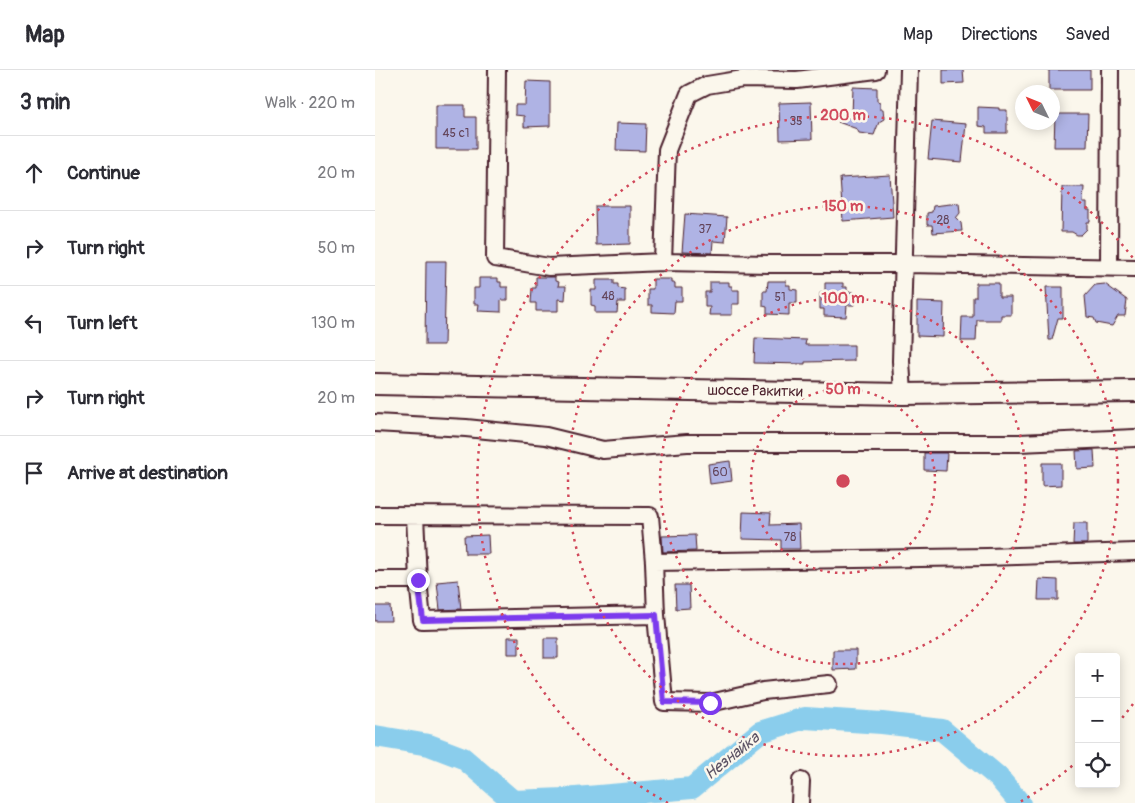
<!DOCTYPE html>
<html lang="en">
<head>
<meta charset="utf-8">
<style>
  :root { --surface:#fff; --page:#f2f2f3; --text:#2b2b33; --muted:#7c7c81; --line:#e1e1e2 }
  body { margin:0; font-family:Pangolin,sans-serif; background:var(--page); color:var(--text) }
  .controls { position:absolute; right:15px; bottom:15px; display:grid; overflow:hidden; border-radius:5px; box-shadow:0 2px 12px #0003 }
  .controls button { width:45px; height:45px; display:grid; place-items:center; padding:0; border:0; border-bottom:1px solid var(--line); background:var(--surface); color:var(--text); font:25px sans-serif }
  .compass { position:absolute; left:640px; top:15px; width:45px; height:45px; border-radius:50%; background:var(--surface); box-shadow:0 2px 12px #0003; rotate:313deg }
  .stop { position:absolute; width:15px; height:15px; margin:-11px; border:4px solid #7c3aed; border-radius:50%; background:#fff }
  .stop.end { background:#7c3aed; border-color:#fff; box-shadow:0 1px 5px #0008 }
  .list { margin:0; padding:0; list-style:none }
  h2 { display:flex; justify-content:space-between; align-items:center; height:65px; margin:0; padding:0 20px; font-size:21px }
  h2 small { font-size:16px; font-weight:400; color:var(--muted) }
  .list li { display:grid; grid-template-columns:32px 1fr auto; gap:15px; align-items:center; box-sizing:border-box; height:75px; padding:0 20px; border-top:1px solid var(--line) }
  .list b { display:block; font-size:19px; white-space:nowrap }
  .list em { font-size:16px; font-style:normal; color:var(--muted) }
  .icon { flex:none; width:28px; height:28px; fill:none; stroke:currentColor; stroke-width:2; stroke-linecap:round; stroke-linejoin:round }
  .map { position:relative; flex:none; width:760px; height:733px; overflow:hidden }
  header { display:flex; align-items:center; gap:30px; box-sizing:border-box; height:70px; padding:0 25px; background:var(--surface); border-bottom:1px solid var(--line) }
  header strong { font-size:24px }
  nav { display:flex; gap:28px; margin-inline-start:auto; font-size:18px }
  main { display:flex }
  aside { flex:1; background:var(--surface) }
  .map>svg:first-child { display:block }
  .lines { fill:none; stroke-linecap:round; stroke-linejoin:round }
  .river { stroke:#8acdec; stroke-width:22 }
  .building { fill:#afb3e4; stroke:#4a1f2b }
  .minor-casing { stroke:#4a1f2b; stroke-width:20 }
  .major-casing { stroke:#4a1f2b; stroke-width:24 }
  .minor { stroke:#fbf7ec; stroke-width:16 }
  .major { stroke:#fbf7ec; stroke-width:20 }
  .route { stroke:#7c3aed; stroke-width:6 }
  .ring { fill:none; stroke:#d1495b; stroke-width:2.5; stroke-dasharray:2.5 5 }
  .labels { text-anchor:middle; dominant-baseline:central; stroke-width:5; stroke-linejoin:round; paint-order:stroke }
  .number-label { font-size:12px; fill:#634459 }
  .street-label { font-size:15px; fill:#4a1f2b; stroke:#fbf7ec }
  .water-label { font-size:16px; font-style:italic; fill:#5d5365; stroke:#fbf7ec }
  .centre { fill:#d1495b; stroke:#fbf7ec; stroke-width:2.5 }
  .ring-label { font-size:15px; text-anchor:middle; font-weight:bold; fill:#d1495b; stroke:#fbf7ec; stroke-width:5; stroke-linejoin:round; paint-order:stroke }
</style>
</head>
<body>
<header>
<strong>Map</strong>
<nav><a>Map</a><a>Directions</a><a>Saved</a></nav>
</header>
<main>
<aside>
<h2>3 min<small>Walk · 220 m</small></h2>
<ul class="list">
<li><svg class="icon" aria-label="ahead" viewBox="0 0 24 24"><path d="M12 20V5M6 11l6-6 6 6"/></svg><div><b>Continue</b></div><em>20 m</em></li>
<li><svg class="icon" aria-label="right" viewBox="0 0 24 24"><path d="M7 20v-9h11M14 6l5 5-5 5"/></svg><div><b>Turn right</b></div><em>50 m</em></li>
<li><svg class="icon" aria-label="left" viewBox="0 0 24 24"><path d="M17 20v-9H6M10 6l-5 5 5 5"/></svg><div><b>Turn left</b></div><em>130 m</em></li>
<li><svg class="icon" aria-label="right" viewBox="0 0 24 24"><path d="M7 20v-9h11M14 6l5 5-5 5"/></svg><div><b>Turn right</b></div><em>20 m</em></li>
<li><svg class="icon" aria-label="arrive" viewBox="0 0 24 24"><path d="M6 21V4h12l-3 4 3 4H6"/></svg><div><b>Arrive at destination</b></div></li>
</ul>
</aside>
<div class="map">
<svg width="760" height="733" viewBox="0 0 760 733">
  <rect width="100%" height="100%" fill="#fbf7ec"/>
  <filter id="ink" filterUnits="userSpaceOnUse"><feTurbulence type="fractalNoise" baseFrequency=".02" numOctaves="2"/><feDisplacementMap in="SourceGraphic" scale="10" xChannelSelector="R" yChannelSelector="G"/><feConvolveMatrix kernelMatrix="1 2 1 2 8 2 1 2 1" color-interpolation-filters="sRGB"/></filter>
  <g filter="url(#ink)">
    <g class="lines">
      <path class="river" d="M0 666 54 675 88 688 138 731 189 729 317 718 385 662 430 648 507 653 567 660 623 707 645 733"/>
    </g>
    <path class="building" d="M568 0H588L589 13 568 14Z
      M674 0H715V20H674Z
      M151 11 175 12V56L149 57V46L140 45V35H150Z
      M478 17 502 18V31L505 32V39H508L509 49 504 52 499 65 484 63 482 59 463 52 477 46Z
      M436 32 437 69 405 70 404 33Z
      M61 35H90V47H101V79H61Z
      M603 37 624 38V40H632V63H611V57L603 56Z
      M680 44H713L712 77H679Z
      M557 51 591 54 587 92 553 89Z
      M242 53 271 54 270 81 241 80Z
      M515 105 518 147 468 151 465 108Z
      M687 117H709L708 133H712V140H715V152H712V159L706 165H702L697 162H686Z
      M584 133 585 143 581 148 586 153 587 161 558 163 557 155H552V143L557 142 558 136Z
      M220 136H255V174L221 175Z
      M310 144 352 147 350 172 338 171 337 183 307 182Z
      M51 191H71L69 275H50Z
      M161 207H180V211L184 212 183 216H191L190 230 183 229V241H161V233H156L157 218H161Z
      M104 208H123V212H126V217H133V230H126V242L103 241 104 234H99V218H104Z
      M278 209H296V213H300V218H307V231H300L299 243 277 242V235H273V219H278Z
      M221 210H239V214H243V218L250 219V232H243L242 243H220V236L216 235V220H221Z
      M393 211H411V215H415V219L422 220V233H414V245L392 244V237L388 236V221H392Z
      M335 212H354V216H357V220H364V234H357V245H334L335 237H330V222H335Z
      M450 213H468V217H472V222H479V235H472L471 247 449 246V239H445V223H450Z
      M601 213H624V227H636V245H626V250H602L601 271H586L587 247H598V227H601Z
      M730 214 752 230 750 246H743L737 256 721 253 719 248 712 247 710 226 720 215Z
      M671 217H688V248H683L677 270H674Z
      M542 232 569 233 568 267 542 266Z
      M380 268 431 270 430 275H479V291L430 292V294L379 293Z
      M719 380 720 398 702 399 701 381Z
      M549 383H572L571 401 549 400Z
      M355 391 357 411 335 414 333 394Z
      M667 393H686V415L667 416Z
      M368 442 396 443 395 455 424 454 425 479H406V470L367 469Z
      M699 453H712V474H698Z
      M113 465 114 484H90L89 466Z
      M320 465 321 481 288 482 287 466Z
      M664 509 683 510V530H663Z
      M83 510 86 539 65 540 62 512Z
      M300 515H314L315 538 301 539Z
      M0 536H15L16 551H0Z
      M133 567H144V584H133Z
      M169 568H183V588H169Z
      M458 580H481V599L458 600Z"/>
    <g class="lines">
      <g class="minor-casing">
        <path id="minor" d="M122 0 120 188 174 197 288 192 395 194H530L760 198
          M288 192 292 80 314 24 332 15 368 9 422 10 501 0
          M734 197 735 0
          M528 324 526 291 534 0
          M0 353 91 358 171 366 228 380 312 373H644L760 368
          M0 445 275 446 279 492 281 545 289 632 335 633 388 621 454 614
          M40 446 43 510 47 550 281 545
          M279 492 612 487 760 482
          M0 510H43
          M425 733 426 711"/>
      </g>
      <g class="major-casing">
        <path id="major" d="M0 314 528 324 760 321"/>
      </g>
      <use href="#minor" class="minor"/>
      <use href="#major" class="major"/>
    </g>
  </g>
  <g class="lines" filter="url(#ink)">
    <path class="route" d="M43 510 48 550 281 545 289 632 335 633"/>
  </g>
  <g class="ring">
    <circle cx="468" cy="411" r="92"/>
    <circle cx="468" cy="411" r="183"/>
    <circle cx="468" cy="411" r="275"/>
    <path d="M758 634A366 366 0 0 1 742 654M703 691A366 366 0 0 1 643 733M293 733A366 366 0 1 1 758 188"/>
  </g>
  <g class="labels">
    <g class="number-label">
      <text x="421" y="51">35</text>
      <text x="81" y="63">45 с1</text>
      <text x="568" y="150">28</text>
      <text x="330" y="159">37</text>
      <text x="233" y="226">48</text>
      <text x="405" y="227">51</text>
      <text x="345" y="402">60</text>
      <text x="415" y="467">78</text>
    </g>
    <g class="street-label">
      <text transform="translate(380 321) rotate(1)">шоссе Ракитки</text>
    </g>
    <g class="water-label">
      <text transform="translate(357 686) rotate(-39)">Незнайка</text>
    </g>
  </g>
  <circle cx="468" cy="411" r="8" class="centre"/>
  <g class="ring-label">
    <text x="468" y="50">200 m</text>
    <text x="468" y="141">150 m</text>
    <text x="468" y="233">100 m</text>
    <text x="468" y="324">50 m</text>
  </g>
</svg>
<div class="controls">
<button>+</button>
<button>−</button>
<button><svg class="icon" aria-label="locate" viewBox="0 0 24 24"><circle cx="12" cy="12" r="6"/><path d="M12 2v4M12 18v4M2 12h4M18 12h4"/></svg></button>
</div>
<svg class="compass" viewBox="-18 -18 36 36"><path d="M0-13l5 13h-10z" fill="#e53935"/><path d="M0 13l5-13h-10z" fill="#7c7c81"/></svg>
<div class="stop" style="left:335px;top:633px"></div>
<div class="stop end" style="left:43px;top:510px"></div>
</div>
</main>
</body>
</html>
